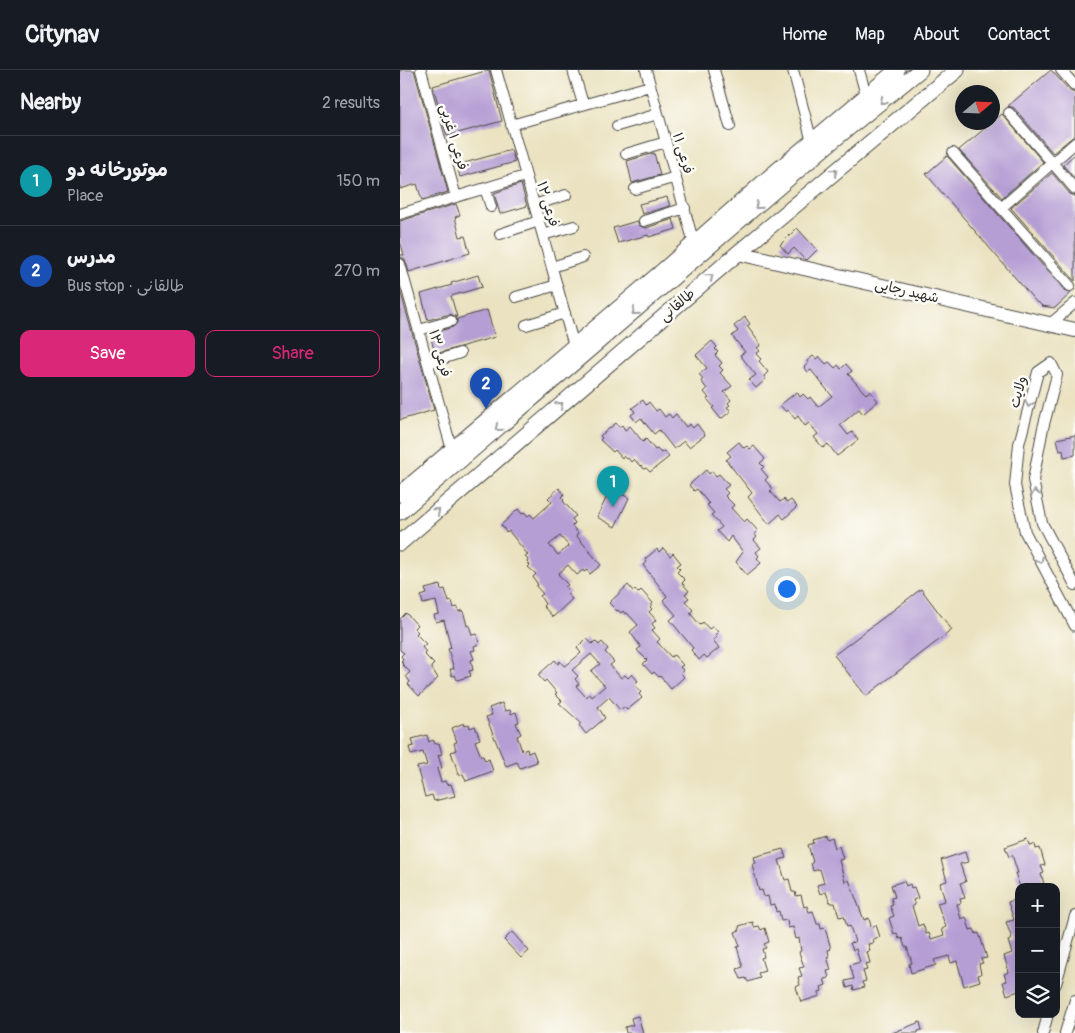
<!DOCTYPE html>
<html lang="en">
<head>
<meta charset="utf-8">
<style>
  :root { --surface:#171b24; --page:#20242c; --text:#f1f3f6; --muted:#9ea1a6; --line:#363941; --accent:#db2777 }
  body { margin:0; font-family:Pangolin,"Playpen Sans Arabic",sans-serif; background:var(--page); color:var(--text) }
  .controls { position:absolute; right:15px; bottom:15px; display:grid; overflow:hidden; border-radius:10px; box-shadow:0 5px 20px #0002 }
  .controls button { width:45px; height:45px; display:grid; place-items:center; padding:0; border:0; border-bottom:1px solid var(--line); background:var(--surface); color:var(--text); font:25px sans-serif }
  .compass { position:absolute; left:555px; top:15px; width:45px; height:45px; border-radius:50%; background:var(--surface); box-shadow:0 5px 20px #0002; rotate:71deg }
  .you { position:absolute; left:386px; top:518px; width:18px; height:18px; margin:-12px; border:4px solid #fff; border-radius:50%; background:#1a73e8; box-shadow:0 0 0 8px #1a73e833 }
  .badge { display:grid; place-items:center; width:32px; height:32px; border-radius:50%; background:var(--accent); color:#fff; font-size:16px; font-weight:700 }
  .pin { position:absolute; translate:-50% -41px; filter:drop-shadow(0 1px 2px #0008) }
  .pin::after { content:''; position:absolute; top:26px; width:18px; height:15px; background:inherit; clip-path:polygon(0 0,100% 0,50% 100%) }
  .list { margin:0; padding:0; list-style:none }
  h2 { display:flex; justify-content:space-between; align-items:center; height:65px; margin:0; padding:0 20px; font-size:21px }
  h2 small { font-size:16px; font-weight:400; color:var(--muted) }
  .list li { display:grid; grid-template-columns:32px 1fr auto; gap:15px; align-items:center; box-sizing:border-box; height:90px; padding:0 20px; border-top:1px solid var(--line) }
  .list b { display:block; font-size:19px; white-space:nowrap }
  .list p { margin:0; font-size:16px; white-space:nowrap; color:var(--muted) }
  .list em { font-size:16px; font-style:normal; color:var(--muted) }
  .actions { display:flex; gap:10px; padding:15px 20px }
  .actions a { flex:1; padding:11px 0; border:1px solid var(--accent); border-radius:10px; text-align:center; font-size:18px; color:var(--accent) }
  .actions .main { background:var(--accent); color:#fff }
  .icon { flex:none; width:28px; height:28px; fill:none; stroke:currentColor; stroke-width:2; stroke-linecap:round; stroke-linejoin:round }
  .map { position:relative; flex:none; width:675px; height:963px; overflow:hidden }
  header { display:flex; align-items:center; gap:30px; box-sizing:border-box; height:70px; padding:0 25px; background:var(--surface); border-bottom:1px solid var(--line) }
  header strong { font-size:24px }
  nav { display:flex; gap:28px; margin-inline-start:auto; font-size:18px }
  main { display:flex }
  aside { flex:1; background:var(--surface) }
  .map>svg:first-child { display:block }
  .building { fill:#b59ed4; fill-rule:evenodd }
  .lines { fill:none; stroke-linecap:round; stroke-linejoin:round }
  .street-casing { stroke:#484641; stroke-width:12 }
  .secondary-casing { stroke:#484641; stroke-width:16 }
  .primary-casing { stroke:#484641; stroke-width:17 }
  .street { stroke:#fff; stroke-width:10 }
  .secondary { stroke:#fff; stroke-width:14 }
  .primary { stroke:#fff; stroke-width:15 }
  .oneway { stroke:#a0a0a0 }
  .labels { text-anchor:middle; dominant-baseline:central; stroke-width:5; stroke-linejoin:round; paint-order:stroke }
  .street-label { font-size:14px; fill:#2b2b2b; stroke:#fdfcf7 }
</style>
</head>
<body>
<header>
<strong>Citynav</strong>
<nav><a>Home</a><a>Map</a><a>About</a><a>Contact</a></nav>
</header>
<main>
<aside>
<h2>Nearby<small>2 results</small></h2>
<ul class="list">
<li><span class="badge" style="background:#0f9aa8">1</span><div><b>موتورخانه دو</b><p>Place</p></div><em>150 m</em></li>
<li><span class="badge" style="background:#1a4fb4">2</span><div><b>مدرس</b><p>Bus stop · طالقانی</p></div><em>270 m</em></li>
</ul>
<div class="actions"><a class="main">Save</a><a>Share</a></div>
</aside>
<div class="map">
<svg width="675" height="963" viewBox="0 0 675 963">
  <rect width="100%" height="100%" fill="#fdfcf7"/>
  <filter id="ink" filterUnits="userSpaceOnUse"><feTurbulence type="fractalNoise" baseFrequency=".02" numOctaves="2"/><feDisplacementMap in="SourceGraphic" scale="10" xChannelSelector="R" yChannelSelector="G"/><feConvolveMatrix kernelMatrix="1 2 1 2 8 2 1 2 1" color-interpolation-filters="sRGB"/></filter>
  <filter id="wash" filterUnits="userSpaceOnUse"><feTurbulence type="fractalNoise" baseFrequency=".0096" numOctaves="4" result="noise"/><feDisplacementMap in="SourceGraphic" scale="20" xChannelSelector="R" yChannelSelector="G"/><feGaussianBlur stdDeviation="1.12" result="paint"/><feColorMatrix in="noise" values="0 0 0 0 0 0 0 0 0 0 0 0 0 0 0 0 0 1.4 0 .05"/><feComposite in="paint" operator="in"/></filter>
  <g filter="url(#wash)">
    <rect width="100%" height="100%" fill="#eae2c0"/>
    <g id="blocks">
      <path class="building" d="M0 0H14L48 122 22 130 17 114 0 119Z
        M89 0 102 51 47 66 33 16Z
        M651 0 670 21 675 23V65L653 83 614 38 608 36Z
        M602 44 643 92 602 128 559 80Z
        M111 80 115 92 60 107 57 95Z
        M254 83 260 105 232 113 227 91Z
        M675 84V109L663 95Z
        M547 86 665 221 671 223 655 238 642 236 638 232 637 233 526 104Z
        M652 103 670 124 675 126V211L611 138Z
        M121 114 127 136 100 144 94 123Z
        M267 127 270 136 242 144 239 134Z
        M56 134 60 145 55 147 60 167 65 166 70 183 9 202 5 189 0 187V185H4L0 171V151Z
        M273 149 276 159 249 167 248 165 218 173 213 158 237 151 240 156 246 158Z
        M397 158 417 180 407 190 404 189 394 178 388 184 380 175Z
        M78 205 82 217 51 226 57 247 50 244 28 250 21 224 52 215 51 213Z
        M0 220 34 340 0 350Z
        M87 240 95 267 35 284 30 264 53 257 57 253V249Z
        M345 247 350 254 347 256 361 275 357 278 360 281 356 284 361 289 359 291 368 302 364 306 366 309 356 318 349 310 356 305 340 285 345 282 332 266 338 261 334 256Z
        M312 271 317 277 315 279 318 282 315 285 322 293 319 296 323 300 320 303 332 316 324 322 331 330 328 333 330 335 327 337 331 341 321 349 312 338 314 337 307 329 309 328 304 322 307 319 301 311 303 309 299 304 307 298 296 285Z
        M413 286 416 289 419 286 426 294 429 292 435 298 438 295 441 299 446 294 452 301 448 304 463 321 466 324 470 321 478 331 463 344 459 339 440 355 448 365 452 362 458 370 437 386 428 374 423 378 414 367 418 364 409 353 405 356 398 346 395 349 388 340 386 342 380 335 397 322 400 327 403 324 408 329 410 327 418 337 432 326 411 300 408 302 404 297 408 293 407 291Z
        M243 330 246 335 249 332 256 341 259 339 265 347 269 344 272 348 276 344 286 357 290 354 293 358 297 354 305 365 289 377 284 371 274 379 259 360 254 364 241 348 236 352 231 345 235 342 232 338Z
        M216 353 219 357 222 355 225 360 230 356 243 372 246 369 255 380 257 379 261 383 264 381 269 387 250 402 246 398 244 399 241 395 240 396 234 389 231 392 228 388 226 389 223 386 222 388 215 380 213 382 200 370 202 368 200 366Z
        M675 365V385L664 387 663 380 660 381 657 369Z
        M339 372 344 378 347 376 350 379 354 376 365 389 360 393 364 397 361 399 368 407 365 410 373 419 370 421 380 432 384 429 387 433 391 430 397 437 384 449 380 444 369 454 348 427 352 423 326 390 331 386 327 382Z
        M306 400 309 404 312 401 316 406 319 404 329 415 324 419 328 423 325 426 334 435 331 438 344 452 347 449 358 461 354 464 357 467 354 470 361 478 356 482 359 486 357 488 361 493 347 505 336 492 343 482 331 466 327 472 317 461 322 457 311 445 314 443 307 435 309 434 297 419 294 421 289 415Z
        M159 418 164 424 161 427 164 430 163 431 176 446 172 449 175 453 172 456 178 463 176 465 201 495 190 504 187 500 184 502 183 500 177 505 168 495 158 504 168 515 165 517 170 522 167 524 172 529 153 547 143 536 145 534 140 526 143 524 136 516 138 515 133 507 136 504 128 497 130 495 127 492 128 490 125 487 128 485 112 465 109 461 107 463 101 455 118 439 122 444 124 442 128 446 130 444 134 448 152 432 148 428ZM160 466 169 476 158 485 149 475Z
        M211 418 229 428 215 457 197 447Z
        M263 478 270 486 273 483 281 493 277 496 280 499 277 502 285 510 282 513 289 521 285 524 289 528 285 531 293 540 290 543 300 555 303 552 309 559 313 556 318 562 315 565 317 567 313 570 319 578 307 588 304 585 299 590 291 580 293 578 270 550 276 545 263 530 267 526 243 495 247 492 245 489 257 479 259 482Z
        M40 515 41 520 45 519 49 532 52 531 54 538 58 537 59 542 63 540 67 556 69 555 72 565 77 564 79 574 74 576 75 580 71 581 74 589 71 590 73 600 69 601 71 606 57 610 55 605 52 606 50 599H54L48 579 51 578 44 550 36 552 34 545 39 544 36 531 23 534 21 526 27 524 25 519Z
        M228 515 233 521 235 519 238 523 241 520 253 533 250 537 252 539 249 542 256 550 252 554 255 558 252 560 260 569 257 572 271 587 274 585 283 595 280 597 283 600 281 603 284 607 271 619 260 606 259 607 254 602 252 604 243 594 247 590 237 580 241 577 230 562 238 555 227 543 225 544 223 541 221 543 218 540 217 541 209 533Z
        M521 519 552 560 466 626 434 585Z
        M6 543 17 555 14 558 18 562 16 564 26 574 22 577 26 582 24 584 34 594 31 597 38 608 19 626 8 614 10 612 6 606 10 602 2 594 3 593 1 591 3 589 1 586 4 583 0 580V549Z
        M187 568 192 574 195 571 199 575 202 572 208 579 205 582 214 592 210 595 221 608 225 605 228 608 232 604 238 611 234 614 241 622 239 624 242 628 227 640 224 637 220 640 209 627 198 637 205 648 186 664 179 655 181 653 159 633 162 631 155 624 157 623 146 610 144 612 138 605 155 590 158 594 160 591 164 596 168 594 181 583 177 578ZM191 584 200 594 191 601 205 616 192 627 190 624 186 627 176 616 179 614 175 609 178 606 172 600Z
        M102 633 105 641 110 640 111 644 116 642 119 652 116 653 121 664 117 666 122 681 127 679 128 683 133 681 137 692 120 698 117 692 106 696 86 647 92 645 89 638Z
        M64 653 65 656 69 654 70 658 75 656 80 669 75 671 81 686H83L85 691 89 689 93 701 66 711 63 704 59 705 51 682 56 680 54 673 57 672 52 658Z
        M27 665 29 672 33 670 35 674 39 673 42 684 38 685 42 698 37 699 41 712 45 711 47 715 51 714 55 726 34 731 32 725 25 727 17 697 27 695 23 682 11 685 9 677 14 676 12 669Z
        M426 766 427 770 432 768 435 778 439 776 443 789 439 790 445 812 449 810 464 850 469 848 471 857 476 855 480 867 473 869 474 873 468 874 470 881 467 882 470 893 465 894 467 900 463 901 466 911 462 912 464 917 454 920 453 916 447 918 445 911 454 909 450 895 460 892 456 879 453 880 450 873 455 872 450 856 447 857 444 846 439 847 435 833H430L426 822 420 824 417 815 424 813 420 799 413 801 411 793 413 792 408 775 414 773 413 770Z
        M628 769 630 775 635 774 636 779 640 778 645 795 641 796 644 803 641 804 645 817H620L615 803H618L612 785 609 787 605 777Z
        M383 779 386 788 379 790 385 810 389 809 392 822H395L396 826 401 825 404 837 407 836 409 842 413 841 417 854H420L421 859 425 858 431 879 428 880 429 886 427 887 431 900 427 901 429 908 424 909 426 915 421 917 422 921 419 922 420 926 401 932 396 917 400 915 398 907 402 906 399 898 404 897 399 882 401 881 399 868 396 869 393 857 388 858 387 850 381 851 379 841 376 842 375 834 370 835 368 826 364 827 362 820 359 821 352 794 356 793 354 787Z
        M565 782 568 792 560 794 566 812 560 813 565 828 560 829 561 833 557 834 561 849 566 847 570 860 574 859 576 864 579 863 587 888 581 889 583 893 579 894 581 904 578 905 580 911 564 916 557 891 551 893 549 886 534 890 536 895 511 903 509 894 512 893 507 877H505L502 868 499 869 497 863 494 864 489 848 494 846 490 836 493 835 491 828 495 827 491 815 504 811 506 816 510 814 511 818 514 817 518 828 513 830 515 835 512 836 518 856 523 854 526 864 529 863 531 869 544 865 542 859 546 857 537 833 545 831 540 813 547 811 541 790Z
        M619 828V921L607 925 603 912 607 911 604 904 609 902 604 886 612 883 608 871 612 869 606 852 614 850 608 832Z
        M353 852 354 857 359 856 361 860 365 858 369 872 364 874 366 878 362 879 364 887 361 888 365 901 358 903 360 908 348 912 346 908 341 909 337 899 343 897 337 877 340 876 335 862 340 860 339 856Z
        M112 862 129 881 121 888 104 870Z
        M238 946 243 963H226L225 957 233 955 231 948Z
        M520 952 522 960 518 961V963H492Z"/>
    </g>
  </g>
  <g filter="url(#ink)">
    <use href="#blocks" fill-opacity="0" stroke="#484641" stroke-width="1"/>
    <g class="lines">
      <g class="street-casing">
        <path id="street" d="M21 0 56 127
          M96 0 174 276
          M173 0 183 34
          M246 0 294 174
          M314 0 330 56
          M393 0 412 72
          M459 0 466 25
          M661 0 675 16
          M609 43 675 119
          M111 55 250 16
          M217 56 258 44
          M553 83 670 216
          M226 84 266 72
          M85 118 91 137
          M235 119 276 107
          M134 135 166 125
          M601 138 675 73
          M0 144 125 106
          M244 151 285 138
          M100 164 139 151
          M143 165 174 156
          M0 194 52 380
          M152 197 183 187
          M116 227 157 215
          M650 254 675 233
          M126 255 165 243
          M19 260 51 251
          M29 293 60 283
          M675 515 642 453 633 410 643 358 657 305 651 293 638 302 619 374 615 415 625 462 675 556
          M656 914 675 846
          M643 963 648 944
          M665 963 675 930"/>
      </g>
      <g class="secondary-casing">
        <path id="secondary" d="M338 183 675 260"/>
      </g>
      <g class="primary-casing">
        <path id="primary" d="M0 424 259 204 372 105 497 0
          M0 442 424 78 520 0
          M0 473 338 183 557 0"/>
      </g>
      <use href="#street" class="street"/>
      <use href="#secondary" class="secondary"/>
      <use href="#primary" class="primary"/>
    </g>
    <defs><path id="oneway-chevron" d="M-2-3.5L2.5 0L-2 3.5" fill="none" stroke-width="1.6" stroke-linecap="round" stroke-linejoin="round" transform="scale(1.25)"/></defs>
    <g class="oneway">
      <use href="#oneway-chevron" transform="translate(483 31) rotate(141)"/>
      <use href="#oneway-chevron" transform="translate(434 102) rotate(-40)"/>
      <use href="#oneway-chevron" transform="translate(358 136) rotate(139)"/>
      <use href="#oneway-chevron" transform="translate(310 207) rotate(-41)"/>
      <use href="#oneway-chevron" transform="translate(235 242) rotate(140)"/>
      <use href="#oneway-chevron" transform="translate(629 334) rotate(105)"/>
      <use href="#oneway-chevron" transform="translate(160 335) rotate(-41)"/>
      <use href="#oneway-chevron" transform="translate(98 358) rotate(140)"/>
      <use href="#oneway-chevron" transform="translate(635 423) rotate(-102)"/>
      <use href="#oneway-chevron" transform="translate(37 441) rotate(-41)"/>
      <use href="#oneway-chevron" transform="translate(640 490) rotate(63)"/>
    </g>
  </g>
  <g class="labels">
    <g class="street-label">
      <text transform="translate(54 67) rotate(74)">فرعی ۱ غربی</text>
      <text transform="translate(283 83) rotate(74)">فرعی ۱۱</text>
      <text transform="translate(148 134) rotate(73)">فرعی ۱۲</text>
      <text transform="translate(507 221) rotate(13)">شهید رجایی</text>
      <text transform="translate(277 235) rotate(-41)">طالقانی</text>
      <text transform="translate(40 283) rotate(74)">فرعی ۱۳</text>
      <text transform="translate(618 322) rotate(-75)">ولایت</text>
    </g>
  </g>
</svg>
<div class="controls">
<button>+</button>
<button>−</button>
<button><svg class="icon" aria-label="layers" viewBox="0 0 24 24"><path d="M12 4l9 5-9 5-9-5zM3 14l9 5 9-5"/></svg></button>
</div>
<svg class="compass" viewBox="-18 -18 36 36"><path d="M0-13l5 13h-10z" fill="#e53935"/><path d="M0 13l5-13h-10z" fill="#9ea1a6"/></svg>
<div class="you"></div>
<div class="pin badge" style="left:213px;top:437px;background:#0f9aa8">1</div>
<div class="pin badge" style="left:86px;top:339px;background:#1a4fb4">2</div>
</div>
</main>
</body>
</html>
